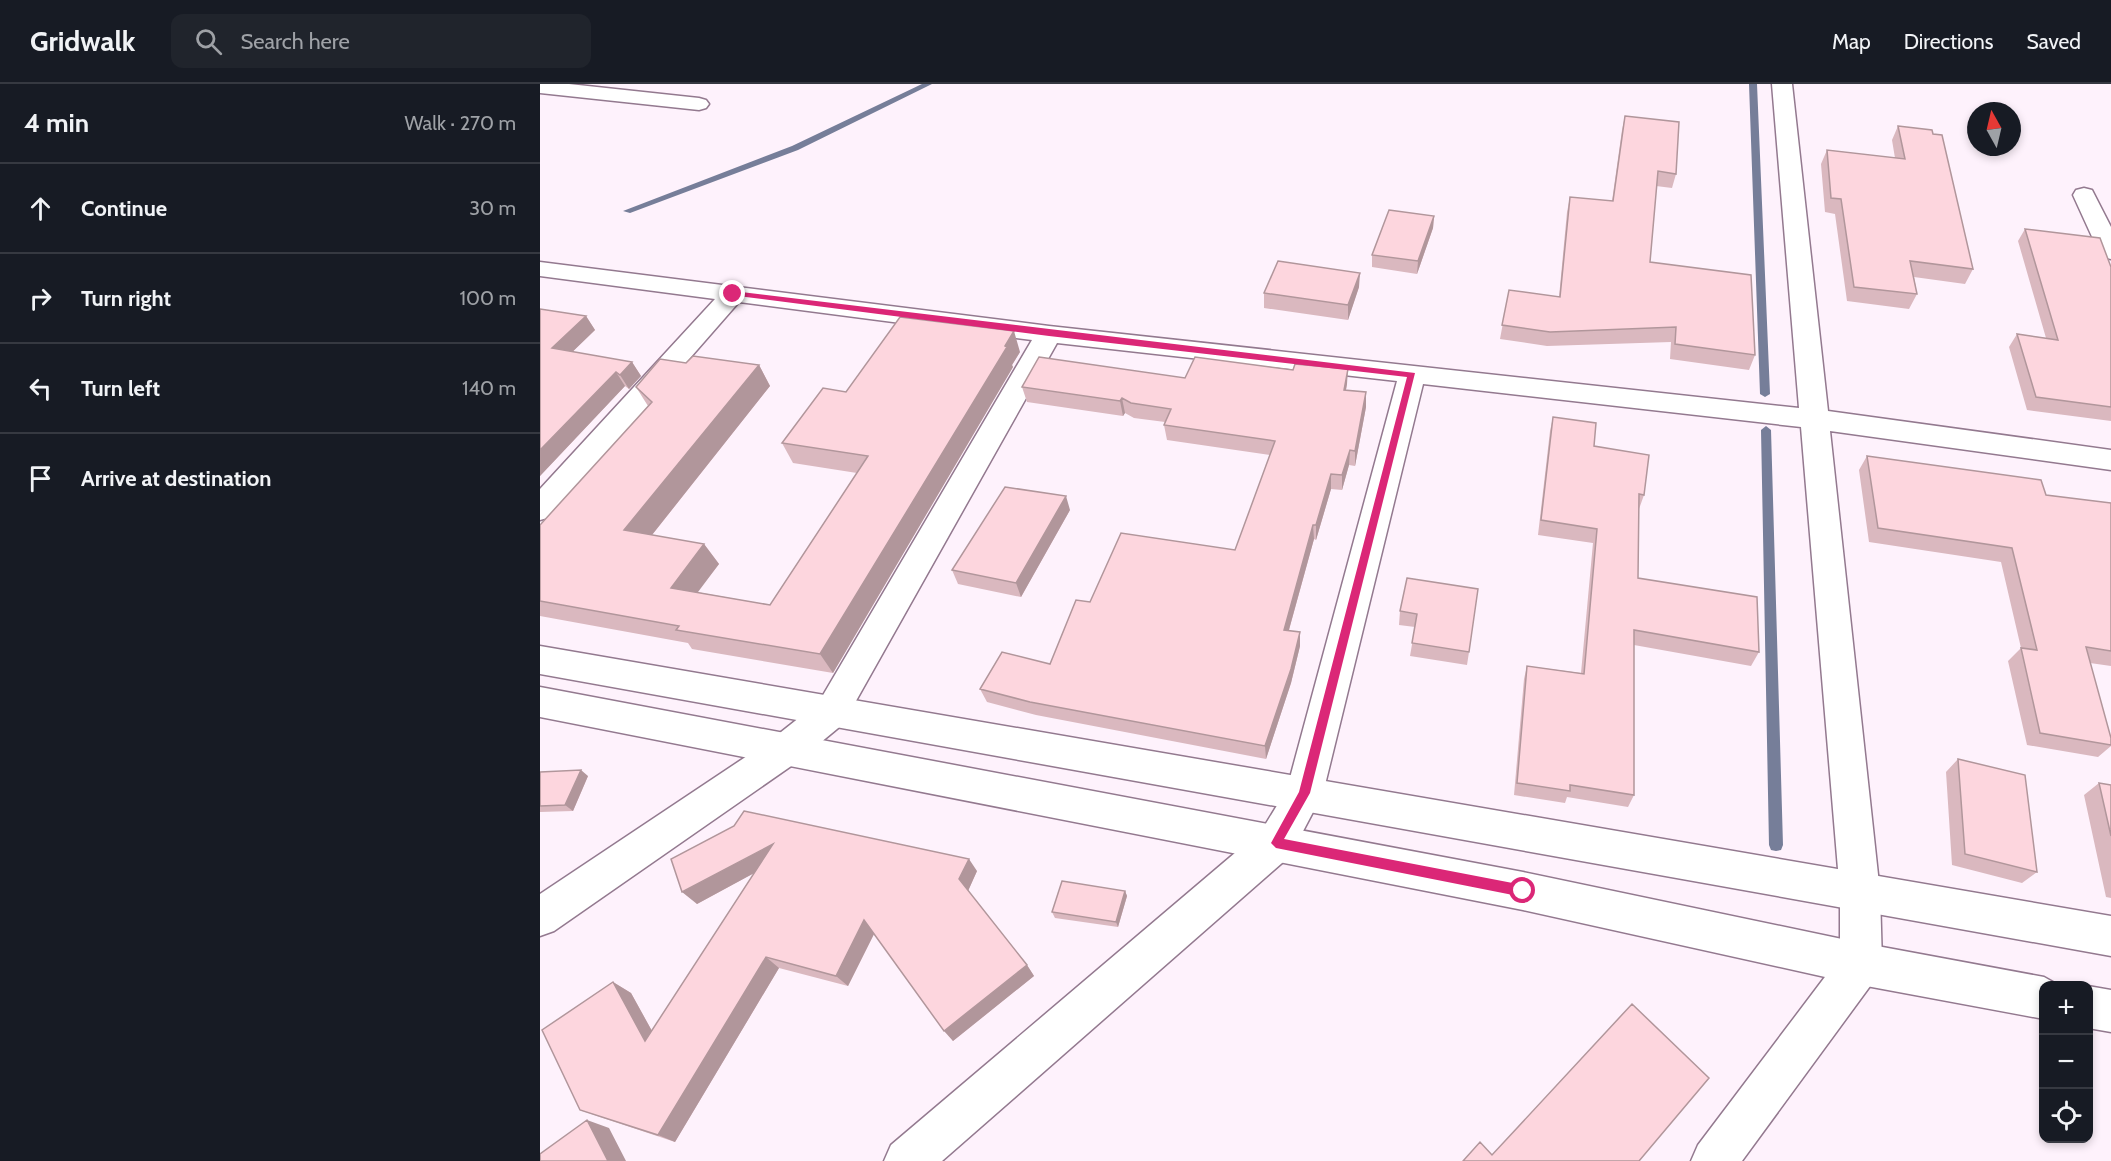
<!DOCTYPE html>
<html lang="en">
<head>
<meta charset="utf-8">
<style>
  :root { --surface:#171b24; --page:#20242c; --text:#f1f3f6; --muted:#9ea1a6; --line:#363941 }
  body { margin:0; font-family:Cabin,sans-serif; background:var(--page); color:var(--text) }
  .controls { position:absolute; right:18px; bottom:18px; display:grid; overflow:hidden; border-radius:12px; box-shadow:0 3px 9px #0003 }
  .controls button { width:54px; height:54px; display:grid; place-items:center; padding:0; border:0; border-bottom:2px solid var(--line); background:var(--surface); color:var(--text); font:30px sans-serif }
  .compass { position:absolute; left:1427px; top:18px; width:54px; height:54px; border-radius:50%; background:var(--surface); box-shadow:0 3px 9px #0003; rotate:352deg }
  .stop { position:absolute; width:18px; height:18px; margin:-14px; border:4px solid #db2777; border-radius:50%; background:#fff }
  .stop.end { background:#db2777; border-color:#fff; box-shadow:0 2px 6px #0008 }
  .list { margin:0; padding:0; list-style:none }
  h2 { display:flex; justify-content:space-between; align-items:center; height:78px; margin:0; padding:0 24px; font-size:26px }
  h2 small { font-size:20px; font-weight:400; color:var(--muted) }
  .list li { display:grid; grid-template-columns:39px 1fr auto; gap:18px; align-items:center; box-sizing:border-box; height:90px; padding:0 24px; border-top:2px solid var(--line) }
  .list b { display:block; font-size:22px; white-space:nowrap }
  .list em { font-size:20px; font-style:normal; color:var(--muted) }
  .icon { flex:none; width:33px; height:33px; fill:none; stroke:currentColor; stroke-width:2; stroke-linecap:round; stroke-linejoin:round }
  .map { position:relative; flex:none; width:1571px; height:1077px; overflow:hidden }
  header { display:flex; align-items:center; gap:36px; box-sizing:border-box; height:84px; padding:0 30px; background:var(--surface); border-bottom:2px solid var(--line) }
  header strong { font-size:28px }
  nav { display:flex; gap:33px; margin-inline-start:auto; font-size:21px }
  .search { width:420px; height:54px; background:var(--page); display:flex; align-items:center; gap:15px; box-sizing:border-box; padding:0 21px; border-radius:12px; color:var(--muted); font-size:22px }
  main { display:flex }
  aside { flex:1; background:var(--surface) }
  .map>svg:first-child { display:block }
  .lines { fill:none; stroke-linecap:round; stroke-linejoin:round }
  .stream { fill:#767e99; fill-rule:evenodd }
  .minor-casing { stroke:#93798f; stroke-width:3 }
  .tertiary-casing { stroke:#93798f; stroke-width:3 }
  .minor { fill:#fff; fill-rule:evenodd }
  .tertiary { fill:#fff; fill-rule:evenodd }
  .wall { fill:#dab8bf }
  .shaded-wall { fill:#b1969b }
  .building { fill:#fdd6de; stroke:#b1969b; stroke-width:1.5 }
  .route { fill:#db2777 }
</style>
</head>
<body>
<header>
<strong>Gridwalk</strong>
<div class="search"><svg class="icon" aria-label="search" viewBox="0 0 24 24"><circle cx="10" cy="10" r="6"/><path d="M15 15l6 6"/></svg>Search here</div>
<nav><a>Map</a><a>Directions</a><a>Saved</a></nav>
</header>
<main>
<aside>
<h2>4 min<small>Walk · 270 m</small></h2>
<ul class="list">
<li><svg class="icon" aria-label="ahead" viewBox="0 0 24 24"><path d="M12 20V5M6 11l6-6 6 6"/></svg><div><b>Continue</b></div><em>30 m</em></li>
<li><svg class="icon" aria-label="right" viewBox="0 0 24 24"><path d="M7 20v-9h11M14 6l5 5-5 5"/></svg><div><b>Turn right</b></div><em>100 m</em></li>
<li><svg class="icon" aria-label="left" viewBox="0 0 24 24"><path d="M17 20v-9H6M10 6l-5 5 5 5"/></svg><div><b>Turn left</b></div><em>140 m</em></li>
<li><svg class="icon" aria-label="arrive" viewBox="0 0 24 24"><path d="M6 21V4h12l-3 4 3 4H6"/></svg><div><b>Arrive at destination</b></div></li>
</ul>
</aside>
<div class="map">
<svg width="1571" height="1077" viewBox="0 0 1571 1077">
  <rect width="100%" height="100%" fill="#fef2fc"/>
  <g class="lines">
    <path class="stream" d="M382 0H392L258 66 90 129 83 127 252 62Z
      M1209 0H1217L1230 310 1225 313 1220 310Z
      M1226 342 1231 346 1243 761 1241 766 1236 767 1231 766 1229 761 1221 346Z"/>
    <g class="minor-casing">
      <path id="minor" d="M0 0H29L159 14 166 16 169 20 166 24 159 26 0 9Z
        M1232 0H1252L1288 327 1571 366V386L1290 347 1340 809 1342 880 1336 894 1202 1077H1151L1158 1061 1300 873V809L1261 343 883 300 783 709 750 772 402 1077H344L351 1061 722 746 747 705 857 297 517 259 303 640 257 678 14 847 0 852V810L231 656 279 618 492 256 199 218 11 433 0 436V405L175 215 0 192V178L509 242 1259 324Z
        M1544 104 1552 106 1571 143V175L1562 173 1559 168 1533 111 1536 106Z"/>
    </g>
    <g class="tertiary-casing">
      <path id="tertiary" d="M0 562 1571 832V872L0 590Z
        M0 603 983 788 1321 859 1504 893 1520 902H1504V935L1321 901 983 826 0 633Z
        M1548 902 1571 906V948L1548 944Z"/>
    </g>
    <use href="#minor" class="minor"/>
    <use href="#tertiary" class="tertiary"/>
  </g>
  <path class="wall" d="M1085 32 1136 90 1132 104 1116 102 1110 178 1215 271 1209 286 1130 275 1131 258 1007 262 960 255 969 206 1019 213 1027 128 1030 113 1072 117 1082 46Z
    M1358 42 1433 185 1425 200 1374 193 1377 210 1369 225 1307 217 1295 130 1285 128 1281 80 1287 66 1355 74 1352 56Z
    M894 132 893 144 877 190 832 183V171Z
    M1485 145 1571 183V337L1487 326 1469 263 1477 250 1506 254 1478 157Z
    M819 203 808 236 724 224V209Z
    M0 225 46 232 55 246 32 268 92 278 101 292 89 305 85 302 0 392Z
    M480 268 472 281 473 283 293 589 152 565 148 559 0 532V441L108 322 96 303 146 279 219 281 230 302 112 451 164 460 179 480 157 508 230 521 317 389 253 379 242 359 306 308Z
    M645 294 807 300 806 306 826 308V323L815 382 809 381 802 406 791 405 776 456 774 455 749 546 760 562 751 599 726 675 496 631 447 618 440 605 510 580 550 518 695 466 730 371 627 356 624 341 625 338 594 334 585 329 583 332 487 318 482 303Z
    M1013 333 1054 362 1104 411 1099 425 1098 494 1219 568 1211 582 1094 561V711L1088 723 1027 713 1025 719 974 711 984 595 987 582 1041 589 1053 459 998 451 1010 347Z
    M1327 372 1506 411 1571 419V582L1550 579 1571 654V662L1558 673 1487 661 1468 577 1481 564 1461 478 1329 458 1319 386Z
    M530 426 481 513 418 500 412 486Z
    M867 494 929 568 927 581 870 572 875 543 859 541 860 527Z
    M1418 675 1497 788 1482 799 1412 781 1406 688Z
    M0 688 48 692 33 727 0 728Z
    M1559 699 1571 701V814L1566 813 1544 711Z
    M131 775 437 787 428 807 487 881 494 892 413 957 334 850 308 902 239 884 135 1058 60 1033 40 1026 73 898 91 909 112 947 214 789 157 820Z
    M585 807 587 812 578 843 515 834 512 828Z"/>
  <path class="shaded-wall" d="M894 132 893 144 877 190 878 177Z
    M820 189 819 203 808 236V221Z
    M46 232 55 246 22 278 12 264Z
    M474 247 480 268 472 281 473 283 293 589 280 570Z
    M92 278 101 292 89 305 80 291Z
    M219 281 230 302 100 466 84 446Z
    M808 285 807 300 803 321 804 306Z
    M76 288 85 302 0 392V366Z
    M826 308V323L815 382V367Z
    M582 314 585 329 583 332 580 317Z
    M810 366 809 381 802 406V391Z
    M791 390V405L776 456V441Z
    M526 412 530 426 481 513 476 499Z
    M773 441 774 455 745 560 744 546Z
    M164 460 179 480 146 524 131 504Z
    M760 548V562L751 599 726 675 725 662Z
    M41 686 48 692 33 727 25 721Z
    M233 760 246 772 157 820 142 808Z
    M429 775 437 787 428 807 419 795Z
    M585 807 587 812 578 843 576 838Z
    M324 836 335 848 308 902 296 892Z
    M226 873 239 884 135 1058 118 1051Z
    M487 881 494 892 413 957 404 947Z
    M73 898 91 909 123 967 105 957Z
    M47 1036 69 1044 86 1077H68Z"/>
  <path class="building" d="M1085 32 1139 38 1136 90 1118 87 1110 178 1211 191 1215 271 1135 260 1136 243 1010 248 962 241 969 206 1020 213 1030 113 1073 117Z
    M1358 42 1392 46 1393 50 1402 51 1433 185 1370 177 1377 210 1314 203 1301 115 1291 114 1287 66 1365 75Z
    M849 126 894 132 878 177 832 171Z
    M1485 145 1560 154 1571 183V323L1496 313 1477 250 1518 256Z
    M738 177 820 189 808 221 724 209Z
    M0 225 46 232 12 264 92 278 80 291 76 288 0 366Z
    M360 233 474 247 465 262 467 263 280 570 136 546 139 542 0 517V441L112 318 96 303 120 275 146 279 153 272 219 281 84 446 164 460 131 504 230 521 328 372 242 359 283 304 306 308Z
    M499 273 645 294 655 273 753 286 755 280 808 285 804 306 826 308 815 367 810 366 802 391 791 390 776 441H773L744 546 760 548 751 585 725 662 490 618 440 605 462 568 510 580 536 516 550 518 581 449 695 466 735 357 624 341 631 325 591 319 582 314 580 317 482 303Z
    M1013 333 1056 339 1054 362 1109 371 1104 411 1099 410 1098 494 1217 513 1219 568 1094 546V711L1030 701V707L977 699 987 582 1044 590 1057 445 1001 436Z
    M1327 372 1501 396 1506 411 1571 419V567L1546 563 1571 654V661L1500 649 1481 564 1497 566 1472 464 1338 444Z
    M465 403 526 412 476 499 412 486Z
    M867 494 938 505 929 568 872 559 877 530 860 527Z
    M1418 675 1485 691 1497 788 1425 770Z
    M41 686 25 721 0 722V688Z
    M1559 699 1571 701V752Z
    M204 727 429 775 419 795 487 881 404 947 324 836 296 892 226 873 118 1051 40 1026 2 946 73 898 105 957 233 760 142 808 131 775 194 742Z
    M522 797 585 807 576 838 512 828Z
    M1092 920 1169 994 1099 1077H923L940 1058 952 1071Z
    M47 1036 68 1077H0V1070Z"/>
  <path class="route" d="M193 207 875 289 770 709 744 755 983 801 987 803V811L983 813 736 764 731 759 759 708 867 293 509 252 190 211Z"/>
</svg>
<div class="controls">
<button>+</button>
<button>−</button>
<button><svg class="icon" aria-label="locate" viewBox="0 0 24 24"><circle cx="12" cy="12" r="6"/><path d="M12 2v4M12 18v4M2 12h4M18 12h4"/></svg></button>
</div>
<svg class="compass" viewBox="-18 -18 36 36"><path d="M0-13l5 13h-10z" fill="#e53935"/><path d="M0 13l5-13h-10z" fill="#9ea1a6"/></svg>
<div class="stop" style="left:983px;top:807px"></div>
<div class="stop end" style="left:193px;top:210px"></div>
</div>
</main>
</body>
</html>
